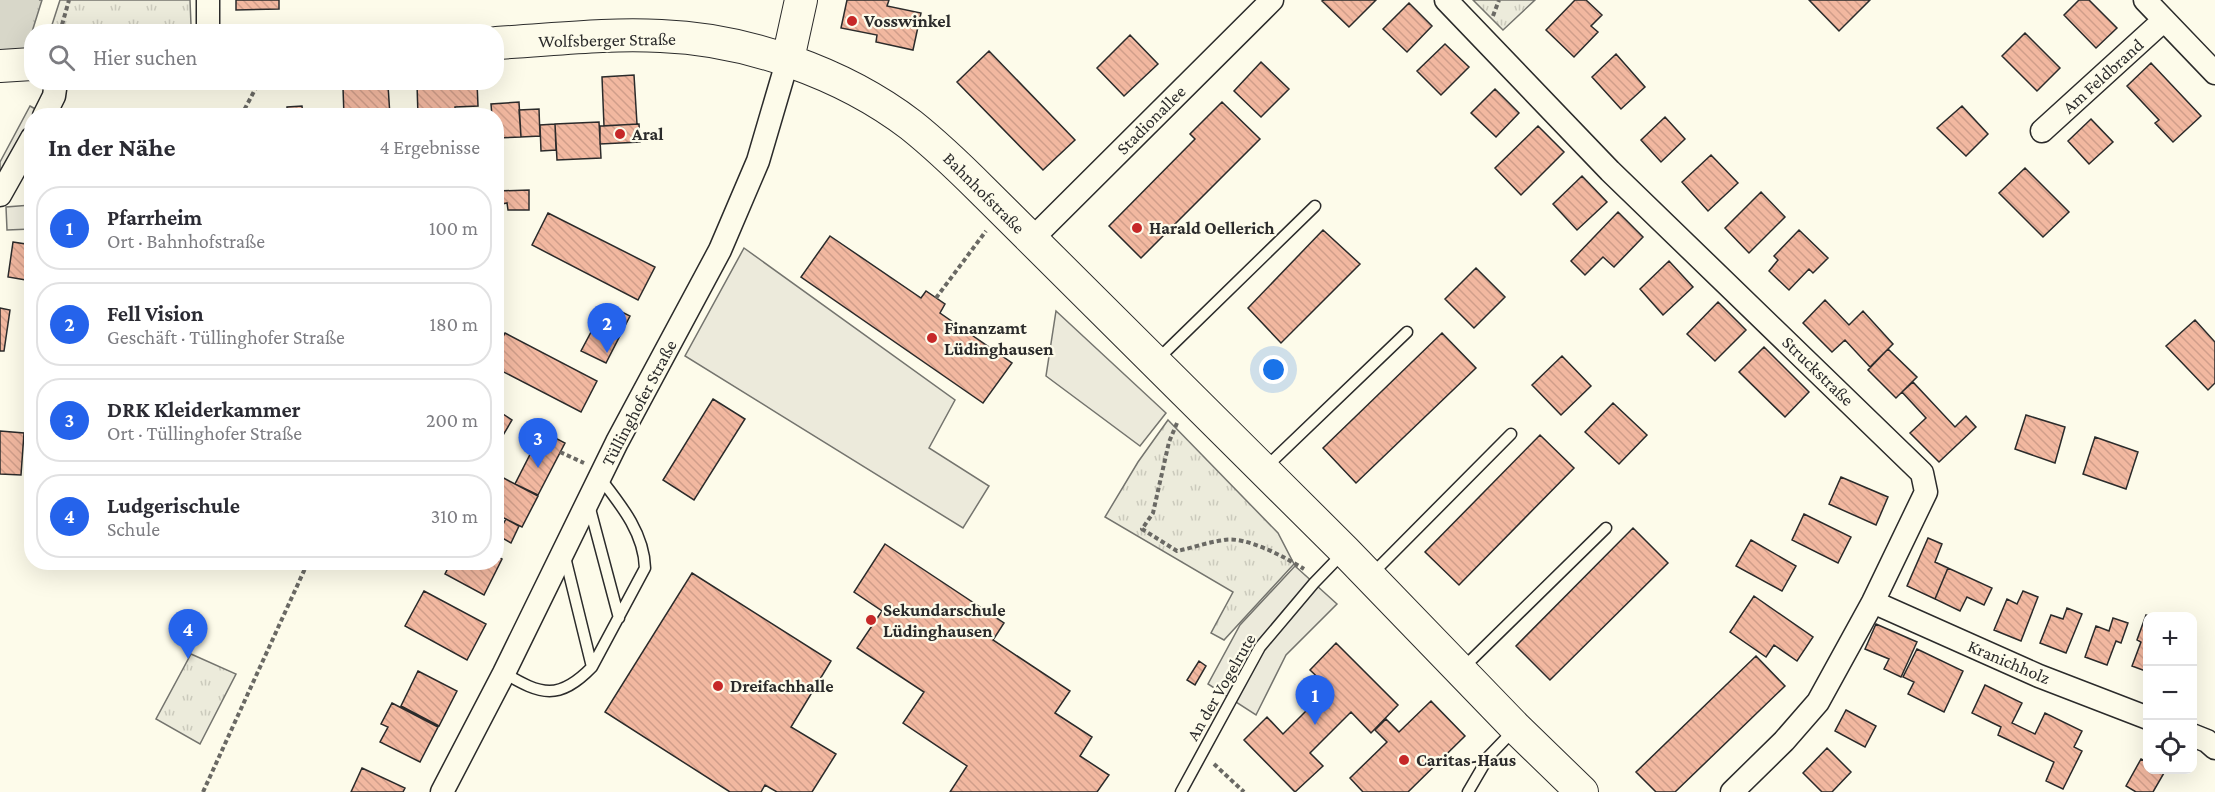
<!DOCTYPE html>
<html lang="de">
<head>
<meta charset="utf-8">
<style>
  :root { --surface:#fff; --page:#f7f7f7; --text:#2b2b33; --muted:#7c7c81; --line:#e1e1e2; --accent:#2563eb }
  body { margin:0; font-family:"Crimson Pro",serif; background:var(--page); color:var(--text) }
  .controls { position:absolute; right:18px; bottom:18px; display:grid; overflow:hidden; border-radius:12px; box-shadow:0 6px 24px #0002 }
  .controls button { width:54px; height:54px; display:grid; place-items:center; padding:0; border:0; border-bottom:2px solid var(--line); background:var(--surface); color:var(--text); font:30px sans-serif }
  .you { position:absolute; left:1274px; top:370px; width:21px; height:21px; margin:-15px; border:4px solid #fff; border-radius:50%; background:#1a73e8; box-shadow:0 0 0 9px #1a73e833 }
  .badge { display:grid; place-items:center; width:39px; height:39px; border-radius:50%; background:var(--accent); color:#fff; font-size:20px; font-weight:700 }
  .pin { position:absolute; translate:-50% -50px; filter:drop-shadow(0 2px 3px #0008) }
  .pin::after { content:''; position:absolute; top:32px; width:21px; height:18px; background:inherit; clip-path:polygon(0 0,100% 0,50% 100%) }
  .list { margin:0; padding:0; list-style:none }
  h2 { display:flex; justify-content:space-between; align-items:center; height:78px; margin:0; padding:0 24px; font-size:26px }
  h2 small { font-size:20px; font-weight:400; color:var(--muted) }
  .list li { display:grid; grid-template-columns:39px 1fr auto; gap:18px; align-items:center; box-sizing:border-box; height:84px; margin:0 12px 12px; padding:0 12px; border:2px solid var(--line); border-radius:24px }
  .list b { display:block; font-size:22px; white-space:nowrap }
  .list p { margin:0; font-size:20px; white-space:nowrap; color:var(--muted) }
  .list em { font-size:20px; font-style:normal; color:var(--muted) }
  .icon { flex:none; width:33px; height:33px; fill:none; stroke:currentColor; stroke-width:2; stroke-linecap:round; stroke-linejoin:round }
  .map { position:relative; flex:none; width:2215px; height:792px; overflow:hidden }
  .search { position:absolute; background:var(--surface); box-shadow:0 6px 24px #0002; left:24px; top:24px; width:480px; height:66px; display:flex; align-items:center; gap:15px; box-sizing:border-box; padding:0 21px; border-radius:24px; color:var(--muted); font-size:22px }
  .panel { position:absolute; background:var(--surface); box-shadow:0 6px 24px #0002; left:24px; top:108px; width:480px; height:462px; border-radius:24px }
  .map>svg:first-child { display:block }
  .grass { fill:url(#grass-tufts); stroke:#74746e; stroke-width:1.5 }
  .parking { fill:#eceadb; stroke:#74746e; stroke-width:1.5 }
  .water { fill:url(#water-waves); stroke:#74746e; stroke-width:1.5 }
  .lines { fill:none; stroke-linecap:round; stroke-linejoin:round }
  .river { stroke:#d8d7c9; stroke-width:44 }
  .building { fill:url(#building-back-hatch); stroke:#2b2b2b; stroke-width:1.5 }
  .service-casing { stroke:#2b2b2b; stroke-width:13 }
  .minor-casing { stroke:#2b2b2b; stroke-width:25 }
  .secondary-casing { stroke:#2b2b2b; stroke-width:34 }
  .path { stroke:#6a6964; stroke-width:4; stroke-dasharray:4.5 3; stroke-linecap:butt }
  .service { stroke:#fdfbea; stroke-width:10 }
  .minor { stroke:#fdfbea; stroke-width:22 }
  .secondary { stroke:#fdfbea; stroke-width:32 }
  .poi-dot { fill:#c62828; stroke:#fdfbea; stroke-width:2 }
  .labels { text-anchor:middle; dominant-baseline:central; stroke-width:4.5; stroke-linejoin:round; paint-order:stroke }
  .poi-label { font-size:18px; font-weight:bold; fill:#2b2b2b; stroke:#fdfbea; text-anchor:start }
  .street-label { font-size:18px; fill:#2b2b2b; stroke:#fdfbea }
</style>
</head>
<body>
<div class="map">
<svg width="2215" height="792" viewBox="0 0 2215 792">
  <defs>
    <pattern id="grass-tufts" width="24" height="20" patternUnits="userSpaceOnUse" patternTransform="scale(1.5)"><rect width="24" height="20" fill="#ecebdb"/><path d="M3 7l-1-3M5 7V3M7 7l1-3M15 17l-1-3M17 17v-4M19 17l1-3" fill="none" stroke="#cbcabc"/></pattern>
    <pattern id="water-waves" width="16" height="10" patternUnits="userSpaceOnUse" patternTransform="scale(1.5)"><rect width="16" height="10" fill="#d8d7c9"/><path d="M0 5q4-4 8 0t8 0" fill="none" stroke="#bab9ad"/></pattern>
    <pattern id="building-back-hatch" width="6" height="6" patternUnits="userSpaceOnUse" patternTransform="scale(1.5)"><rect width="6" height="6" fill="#f2b8a0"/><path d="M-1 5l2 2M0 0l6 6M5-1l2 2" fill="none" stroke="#d09e8a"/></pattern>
  </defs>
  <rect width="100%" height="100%" fill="#fdfbea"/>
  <path class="grass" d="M60 0H190L191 25 50 31Z
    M1473 0H1535L1503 30Z
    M1168 420 1278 533 1294 564 1224 640 1211 633 1233 592 1105 517 1138 462Z
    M191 654 236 674 200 744 156 719Z"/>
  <path class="parking" d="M30 106 39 111 36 115 32 116 31 124 0 182V162Z
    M31 205V229L7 230 6 207Z
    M744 248 955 400 929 448 989 486 963 528 685 356Z
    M1056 311 1166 413 1140 446 1046 376Z
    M1295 566 1337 604 1286 655 1256 715 1208 684 1240 625Z"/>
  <path class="water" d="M0 0H42L31 35 0 37Z"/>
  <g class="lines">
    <path class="river" d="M0 49 17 0"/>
  </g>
  <path class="building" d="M236 0H279V9L236 10Z
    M847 0H889L887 6 921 13 913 50 876 42 877 35 841 28Z
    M1324 0H1376L1349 27 1322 1Z
    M1575 0H1586L1602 15 1591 26 1598 32 1574 57 1546 30Z
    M1809 0H1870L1839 31Z
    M2079 0H2089L2117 28 2096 48 2064 15Z
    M1409 3 1432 26 1407 52 1383 29Z
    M2025 33 2060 68 2037 91 2002 56Z
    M1130 35 1158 64 1124 96 1097 68Z
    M1445 44 1469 67 1441 95 1417 71Z
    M989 51 1075 140 1043 170 957 82Z
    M1616 54 1645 87 1621 109 1592 77Z
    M1261 62 1289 89 1261 117 1234 91Z
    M2151 63 2201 116 2173 142 2155 123 2159 120 2127 86Z
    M634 75 637 124 604 126 602 77Z
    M477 82 478 106 455 107V116H418L417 84Z
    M388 85 390 116H344L343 88Z
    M1495 89 1519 113 1496 137 1471 113Z
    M519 102 521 137 496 138V116H492L491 104Z
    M1222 102 1260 139 1141 258 1109 226 1195 139 1190 134Z
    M302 106 303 116H273L287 114V107Z
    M1962 106 1988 134 1966 156 1937 128Z
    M539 109 540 136 521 137 519 110Z
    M1665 117 1685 139 1661 162 1641 140Z
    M2091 119 2113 142 2089 164 2068 141Z
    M599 122 601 158 557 160 555 124Z
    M555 124 556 150 541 151 540 125Z
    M639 124 640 142 600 144V126Z
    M1538 126 1564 152 1521 195 1495 168Z
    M1711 155 1738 183 1708 211 1682 182Z
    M2025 168 2069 212 2043 237 1999 193Z
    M1582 176 1607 202 1577 230 1553 204Z
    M529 190V210H508L507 203 502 204 496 209V191Z
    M1761 192 1785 217 1749 253 1725 228Z
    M1618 212 1643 237 1614 267 1603 257 1585 275 1571 261Z
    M548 213 655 267 638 300 532 245Z
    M1323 230 1360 264 1281 343 1248 308Z
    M1799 230 1828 258 1813 273 1809 269 1789 290 1769 271 1778 260 1774 256Z
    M830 236 921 298 926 291 945 304 940 313 1012 363 983 403 801 277Z
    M13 242 32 245V281L8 277Z
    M1669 261 1693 287 1663 315 1640 289Z
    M1476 268 1505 297 1474 328 1445 299Z
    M1825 300 1849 325 1863 311 1893 344 1870 367 1845 340 1832 352 1803 323Z
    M1718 302 1746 330 1715 361 1687 334Z
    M606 304 630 316 606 363 581 351Z
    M0 308 10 310 4 351H0Z
    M2195 320 2215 342V383L2208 390 2166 346Z
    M505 333 597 381 581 412 496 368V351Z
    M1442 333 1476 368 1356 483 1323 448Z
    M1764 347 1809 392 1785 417 1739 372Z
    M1888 349 1917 377 1896 398 1868 370Z
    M1562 356 1591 386 1561 415 1532 385Z
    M1913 382 1955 427 1966 416 1976 427 1939 462 1910 433 1926 418 1902 392Z
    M713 399 745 419 694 500 663 480Z
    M1613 403 1647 435 1619 464 1585 432Z
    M503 414 512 420 502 437 496 433V425Z
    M2026 415 2065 427 2055 463 2015 449Z
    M0 431 24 433 21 475 0 474Z
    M542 431 565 443 538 495 515 484Z
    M1540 435 1574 468 1459 585 1425 552Z
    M2095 437 2138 452 2126 489 2083 474Z
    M496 474 538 496 522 527 496 514Z
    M1841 477 1888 497 1876 525 1829 504Z
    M1804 514 1851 537 1838 563 1792 540Z
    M506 519 519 526 511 543 497 535Z
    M1633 528 1668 563 1550 680 1516 646Z
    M1928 538 1942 544 1935 562 1948 568 1935 599 1907 586Z
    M1751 540 1796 566 1782 591 1736 566Z
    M885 544 1004 623 993 640 1070 691 1055 713 1092 737 1080 756 1109 775 1097 792H950L967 766 903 723 924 692 857 648 882 611 854 592Z
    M496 556 502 559 484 595 445 574 451 562H496Z
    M1948 568 1992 588 1984 605 1967 597 1960 611 1935 599Z
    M692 573 831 661 791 727 836 754 812 792H777L765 785 761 792H730L605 712Z
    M424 591 486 624 467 660 405 626Z
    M2023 591 2038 597 2021 641 1994 630 2007 599 2017 604Z
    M1754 596 1813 637 1797 661 1774 645 1766 657 1730 632Z
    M2067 608 2082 614 2066 653 2040 643 2051 615 2063 619Z
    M2146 615 2149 616H2148V672L2132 666 2141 642 2137 640Z
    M2113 618 2128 623 2121 643 2116 641 2107 665 2085 657 2096 626 2109 631Z
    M1876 624 1917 642 1901 677 1884 669 1889 659 1865 649Z
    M1336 643 1398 705 1371 733 1351 712 1310 753 1323 766 1295 792 1244 740 1267 717 1283 734 1329 688 1310 670Z
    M1917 649 1963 671 1944 712 1908 694 1914 682 1903 677Z
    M1756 656 1785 686 1675 792H1656L1636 772Z
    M1199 661 1206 666 1195 685 1187 680Z
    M418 671 457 691 439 726 401 706Z
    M1985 685 2022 703 2012 723 2035 734 2045 713 2082 731 2074 747 2082 751 2063 789 2046 781 2054 762 1998 735 2001 727 1972 713Z
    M1431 701 1465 736 1408 792H1363L1350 778 1387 742 1375 730 1386 719 1399 732Z
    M392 703 438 727 420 762 380 742 388 727 381 724Z
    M1846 710 1876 726 1865 747 1835 731Z
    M1827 748 1851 772 1832 792H1822L1803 773Z
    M2141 759 2148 763V770H2159L2164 773 2153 792H2136L2126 786Z
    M362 768 405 788 403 792H351Z"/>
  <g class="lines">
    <g class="service-casing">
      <path id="service" d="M1156 361 1315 206
        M1265 468 1407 332
        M589 505 619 618
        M565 557 592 667
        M1372 574 1511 434
        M1463 668 1606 528
        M504 673C541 695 559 701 592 667L645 568C644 533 621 505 600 478
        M1181 792 1260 647 1314 583 1343 553
        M1468 792 1489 756 1514 730"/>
    </g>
    <g class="minor-casing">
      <path id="minor" d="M208 0V32
        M1446 0 1610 171 1922 473 1926 492 1873 602 1818 702 1784 741 1732 792
        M2145 0 2215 73
        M44 116 54 96 56 82
        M2042 131 2164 20
        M0 195 32 138
        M1031 240 1272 0
        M1873 602 2039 676 2148 718
        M2192 735 2207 741 2215 748
        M442 792 504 673 617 442 720 250 758 161 788 59"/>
    </g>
    <g class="secondary-casing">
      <path id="secondary" d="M496 43C551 40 606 33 661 36 746 39 843 73 911 125 936 145 959 167 982 190L1345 551 1516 728 1582 792
        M788 59 801 0
        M0 66 32 64"/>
    </g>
    <path class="path" d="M1493 16 1499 0
      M60 32 69 0
      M241 116 259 82
      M936 298 986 231
      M1177 423 1169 442 1153 513 1142 529 1177 551C1192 548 1208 542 1224 540 1246 536 1285 557 1304 569
      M560 452 584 463
      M1214 764 1244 792
      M203 792 308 562"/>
    <use href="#service" class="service"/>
    <use href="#minor" class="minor"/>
    <use href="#secondary" class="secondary"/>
  </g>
  <g class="poi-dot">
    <circle cx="852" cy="21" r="6"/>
    <circle cx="620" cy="134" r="6"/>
    <circle cx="1137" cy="228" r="6"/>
    <circle cx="932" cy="338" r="6"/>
    <circle cx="871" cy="620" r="6"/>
    <circle cx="718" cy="686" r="6"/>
    <circle cx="1404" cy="760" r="6"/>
  </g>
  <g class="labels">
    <g class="poi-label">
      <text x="864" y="21">Vosswinkel</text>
      <text x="632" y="134">Aral</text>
      <text x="1149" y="228">Harald Oellerich</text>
      <text x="944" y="328">Finanzamt<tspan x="944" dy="21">Lüdinghausen</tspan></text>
      <text x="883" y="610">Sekundarschule<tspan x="883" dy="21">Lüdinghausen</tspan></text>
      <text x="730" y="686">Dreifachhalle</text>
      <text x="1416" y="760">Caritas-Haus</text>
    </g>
    <g class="street-label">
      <text transform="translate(607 40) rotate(-1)">Wolfsberger Straße</text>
      <text transform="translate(2103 76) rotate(-42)">Am Feldbrand</text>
      <text transform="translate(1151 120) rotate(-45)">Stadionallee</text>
      <text transform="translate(984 193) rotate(45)">Bahnhofstraße</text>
      <text transform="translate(1818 371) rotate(44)">Struckstraße</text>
      <text transform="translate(639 403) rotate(-62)">Tüllinghofer Straße</text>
      <text transform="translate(2009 662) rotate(23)">Kranichholz</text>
      <text transform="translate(1221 687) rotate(-60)">An der Vogelrute</text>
    </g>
  </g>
</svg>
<div class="controls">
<button>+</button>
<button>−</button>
<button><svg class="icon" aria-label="locate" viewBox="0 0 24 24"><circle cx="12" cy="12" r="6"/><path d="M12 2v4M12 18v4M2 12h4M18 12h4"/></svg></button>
</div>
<div class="you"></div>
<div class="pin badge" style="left:1315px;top:725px">1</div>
<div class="pin badge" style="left:607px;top:353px">2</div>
<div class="pin badge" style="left:538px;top:468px">3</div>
<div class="pin badge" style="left:188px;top:659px">4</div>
<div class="search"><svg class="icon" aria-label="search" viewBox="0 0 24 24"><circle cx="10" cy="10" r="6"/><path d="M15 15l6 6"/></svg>Hier suchen</div>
<section class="panel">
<h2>In der Nähe<small>4 Ergebnisse</small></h2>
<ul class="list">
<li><span class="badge">1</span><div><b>Pfarrheim</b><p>Ort · Bahnhofstraße</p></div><em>100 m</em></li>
<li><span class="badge">2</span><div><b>Fell Vision</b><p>Geschäft · Tüllinghofer Straße</p></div><em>180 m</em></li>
<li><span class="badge">3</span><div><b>DRK Kleiderkammer</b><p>Ort · Tüllinghofer Straße</p></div><em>200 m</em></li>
<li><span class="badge">4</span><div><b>Ludgerischule</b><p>Schule</p></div><em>310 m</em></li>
</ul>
</section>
</div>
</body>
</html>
